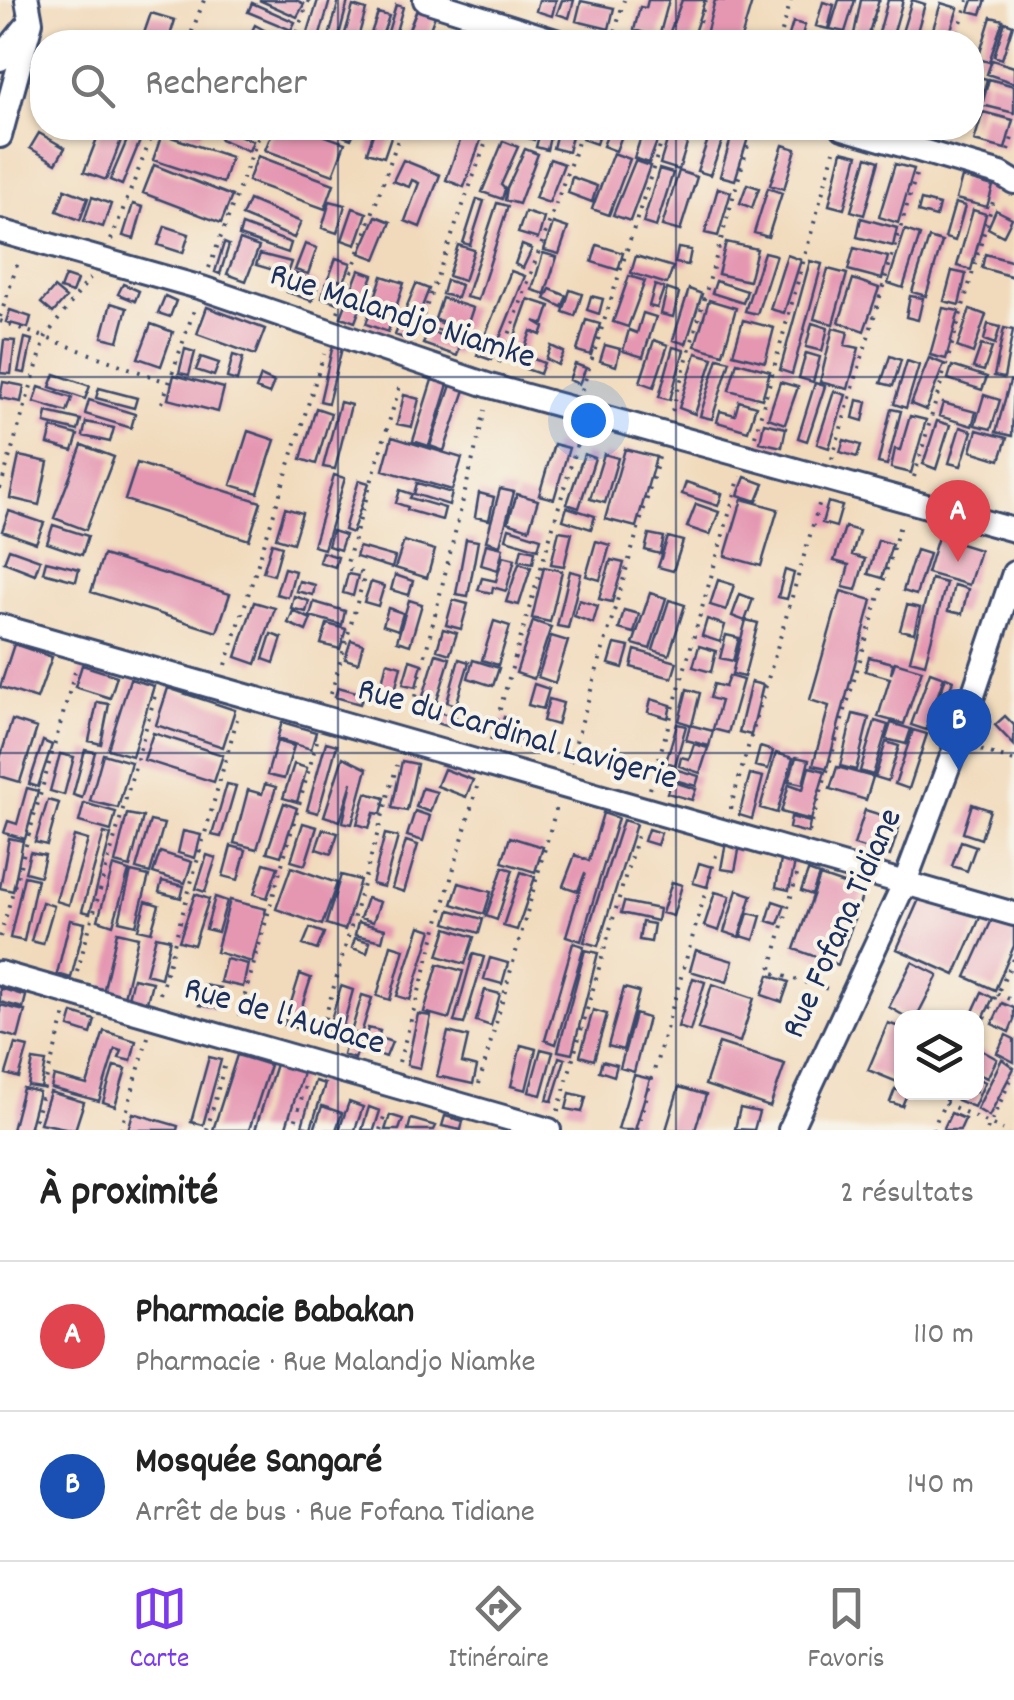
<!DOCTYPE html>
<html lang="fr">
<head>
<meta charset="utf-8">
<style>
  :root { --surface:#fff; --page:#f6f6f6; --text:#222; --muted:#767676; --line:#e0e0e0; --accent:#7c3aed }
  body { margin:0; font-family:Dekko,sans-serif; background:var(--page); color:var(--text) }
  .controls { position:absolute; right:30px; bottom:30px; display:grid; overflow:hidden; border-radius:20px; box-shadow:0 2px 8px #0004 }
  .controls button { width:90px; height:90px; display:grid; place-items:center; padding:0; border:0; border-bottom:2px solid var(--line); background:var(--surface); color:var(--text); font:50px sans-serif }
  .you { position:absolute; left:588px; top:420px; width:35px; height:35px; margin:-25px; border:8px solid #fff; border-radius:50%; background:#1a73e8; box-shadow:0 0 0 15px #1a73e833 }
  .badge { display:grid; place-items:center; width:65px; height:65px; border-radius:50%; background:var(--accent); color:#fff; font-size:32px; font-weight:700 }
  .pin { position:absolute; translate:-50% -82px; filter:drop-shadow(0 2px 5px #0008) }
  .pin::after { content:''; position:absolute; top:52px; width:35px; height:30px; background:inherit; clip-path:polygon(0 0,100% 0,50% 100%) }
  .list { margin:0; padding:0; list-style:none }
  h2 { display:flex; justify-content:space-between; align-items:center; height:130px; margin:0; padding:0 40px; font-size:42px }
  h2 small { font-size:32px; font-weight:400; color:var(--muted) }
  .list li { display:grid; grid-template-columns:65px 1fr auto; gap:30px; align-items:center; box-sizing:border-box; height:150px; padding:0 40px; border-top:2px solid var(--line) }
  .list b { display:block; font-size:38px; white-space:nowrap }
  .list p { margin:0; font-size:32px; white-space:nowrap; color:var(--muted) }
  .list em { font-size:32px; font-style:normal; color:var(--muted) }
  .icon { flex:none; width:55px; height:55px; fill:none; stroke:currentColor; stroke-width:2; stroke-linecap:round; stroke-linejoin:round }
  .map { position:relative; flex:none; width:1014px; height:1130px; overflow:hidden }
  .search { position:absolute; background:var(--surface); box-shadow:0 2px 8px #0004; left:30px; right:30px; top:30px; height:110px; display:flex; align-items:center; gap:25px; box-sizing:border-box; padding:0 35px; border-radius:40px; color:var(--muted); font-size:38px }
  .sheet { height:430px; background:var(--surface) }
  nav { display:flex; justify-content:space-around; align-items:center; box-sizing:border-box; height:140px; border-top:2px solid var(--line); background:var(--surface); font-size:28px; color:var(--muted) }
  nav a { display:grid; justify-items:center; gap:5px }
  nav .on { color:var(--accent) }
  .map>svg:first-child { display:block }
  .building { fill:#e597b2 }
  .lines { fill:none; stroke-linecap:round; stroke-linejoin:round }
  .street-casing { stroke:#3b496c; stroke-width:28 }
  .path { stroke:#3b496c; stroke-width:4; stroke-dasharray:2.5 8; stroke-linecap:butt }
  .street { stroke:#fff; stroke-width:22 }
  .grid { fill:none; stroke:#1b2f5e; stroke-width:2.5; stroke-opacity:0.55 }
  .labels { text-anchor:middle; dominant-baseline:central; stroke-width:8; stroke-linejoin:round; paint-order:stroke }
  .street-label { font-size:35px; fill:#1b2f5e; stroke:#f7f3e8 }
</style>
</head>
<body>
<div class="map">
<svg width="1014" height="1130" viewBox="0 0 1014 1130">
  <rect width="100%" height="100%" fill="#f7f3e8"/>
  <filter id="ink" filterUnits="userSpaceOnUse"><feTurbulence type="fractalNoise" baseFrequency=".01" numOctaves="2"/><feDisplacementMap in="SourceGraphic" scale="20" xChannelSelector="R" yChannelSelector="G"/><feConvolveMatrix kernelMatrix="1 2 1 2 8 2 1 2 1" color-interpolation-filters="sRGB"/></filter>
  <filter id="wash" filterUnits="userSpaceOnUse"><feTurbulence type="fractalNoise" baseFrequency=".0048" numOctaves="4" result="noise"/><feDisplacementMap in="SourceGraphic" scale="40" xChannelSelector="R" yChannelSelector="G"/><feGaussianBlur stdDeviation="2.25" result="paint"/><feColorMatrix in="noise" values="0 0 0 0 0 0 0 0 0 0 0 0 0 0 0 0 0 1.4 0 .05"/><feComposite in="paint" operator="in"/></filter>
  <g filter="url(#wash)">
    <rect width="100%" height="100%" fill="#f1dabb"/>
    <g id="blocks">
      <path class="building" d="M259 0H296L304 4 297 17Z
        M318 0H330L318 42H305Z
        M339 0 348 1 338 39 329 37Z
        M539 0H556L552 16 536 11Z
        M562 0H574L569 18 557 14Z
        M648 0H669L659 37 634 30 640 7 646 8Z
        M682 0H705L691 42H666Z
        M715 0 752 2 740 42H704Z
        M839 0H855L845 32 830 29Z
        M861 0H879L866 42H845L844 35 854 34Z
        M888 0H903L891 42 877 40Z
        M912 0 925 4 914 42H899Z
        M973 0H986L981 14 969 11Z
        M581 1 614 8 609 29 576 21Z
        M823 2 834 5 828 29 816 26Z
        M252 3 295 22 291 30 248 12Z
        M941 3 958 8 947 42H929Z
        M396 5 403 7 393 42H385Z
        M353 6 366 10 357 41 344 37Z
        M417 9 435 16 425 42H404Z
        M151 13 175 20 168 42H141Z
        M378 13 389 16 380 42H368Z
        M991 17 1003 20 989 62 978 59Z
        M793 22 805 25 800 42H787Z
        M1005 22 1013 25 1002 59 994 56Z
        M255 25 275 36 272 42 250 35Z
        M992 60 1014 67V83L987 74Z
        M974 76 987 79 973 129 972 85Z
        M989 79 1014 86V113L982 105Z
        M983 112 1013 120 1005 149 974 141Z
        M101 128 124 132 106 180 84 172Z
        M173 128H203L200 137Z
        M274 128H303L345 143 333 175 265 150Z
        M320 128H356L351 139Z
        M375 128H394L384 157 367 152Z
        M517 128H538L534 140 515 134Z
        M541 128H552L547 150 536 147Z
        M558 128H574L568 152 553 148Z
        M586 128H601L596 144 582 139Z
        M610 128H625L616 151 603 146Z
        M644 128H662L649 163 634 158Z
        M671 128H692L679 170 660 164Z
        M712 128H727L710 175 697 171Z
        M734 128H751L735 180 720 176Z
        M225 129 253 141 249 151 220 139Z
        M464 130 482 137 464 187 446 180Z
        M131 131 142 136 122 185 110 180Z
        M39 133 65 148 56 163 30 148Z
        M162 134 231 157 223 183 153 160Z
        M503 141 518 147 501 185 505 189 502 199 482 192Z
        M783 145 796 149 784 189 770 185Z
        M525 149 538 154 519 204 505 200 507 188Z
        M842 151 858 155 844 209 829 205Z
        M613 153 630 159 609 215 592 209Z
        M258 156 334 184 325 209 248 181Z
        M867 157 879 161 864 215 851 211Z
        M550 159 564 164 549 203 535 198Z
        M403 160 440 175 420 227 405 221 419 183 412 180 409 187 393 181Z
        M635 161 650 166 630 221 613 215Z
        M895 164 914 169 898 223 879 217Z
        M154 165 232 196 221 223 143 193Z
        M659 169 673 173 656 227 643 223Z
        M679 171 697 177 680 231 662 226Z
        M572 177 597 186 592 202 568 193Z
        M962 177 993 186 987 207 956 199Z
        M747 184 759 188 752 208 740 203Z
        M718 188 731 192 718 236 705 233Z
        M768 188 782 193 768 237 754 233Z
        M65 189 88 198 80 220 57 211Z
        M92 197 111 204 103 227 84 221Z
        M477 199 484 201 470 245 463 243Z
        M249 200 301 222 294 238 242 216Z
        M921 200 939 205 936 217 918 212Z
        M330 201 345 205 337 233 322 228Z
        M497 203 508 206 478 300 466 297Z
        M955 203 965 206 955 241 945 238Z
        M133 204 143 207 134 239 123 236Z
        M353 208 367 213 356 245 342 240Z
        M973 210 986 214 971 270 957 266Z
        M996 210 1012 218 1003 236 988 228Z
        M525 212 544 218 538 239 518 233Z
        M376 216 391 222 376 259 360 253Z
        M861 218 897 228 893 246 857 237Z
        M553 223 568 228 559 254 544 250Z
        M242 225 291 243 288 253 239 236Z
        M165 226 189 234 183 253 158 245Z
        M905 230 920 235 903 288 888 283Z
        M929 238 942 242 926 296 912 292Z
        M240 240 259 247 246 281 227 274Z
        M726 242 757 249 749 281 718 274Z
        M224 243 229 245 220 274 215 272Z
        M305 244 317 248 308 274 295 270Z
        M458 245 474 250 464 281 448 276Z
        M522 245 532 249 523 268 515 264Z
        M597 245 623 253 618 270 592 262Z
        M678 248 691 250 688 265 675 263Z
        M854 248 888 257 882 279 848 270Z
        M764 252 776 255 757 314 745 311Z
        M543 253 557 257 545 294 532 290Z
        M260 254 291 262 287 274 256 265Z
        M985 254 1014 262V277L982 268Z
        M787 255 801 260 784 313 770 309Z
        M636 256 673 267 667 284 631 273Z
        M336 258 351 263 344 282 329 277Z
        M810 261 822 264 792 374 780 370Z
        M828 269 847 274 833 324 814 319Z
        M359 270 373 275 355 322 341 317Z
        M511 271 525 276 491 360 477 355Z
        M952 271 966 274 959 305 944 301Z
        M294 273 319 283 312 301 287 292Z
        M65 276 77 280 72 293 60 289Z
        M382 276 404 283 388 332 366 324Z
        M629 276 645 281 628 327 613 322Z
        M853 279 879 288 864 331 839 322Z
        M446 280 461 285 457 298 442 294Z
        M716 281 747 291 743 303 712 293Z
        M326 283 342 287 338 303 322 298Z
        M123 284 139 291 135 301 118 294Z
        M416 284 429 289 409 340 395 335Z
        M655 285 664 288 657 308 649 306Z
        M54 288 66 298 53 313 41 303Z
        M550 289 567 296 562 307 545 299Z
        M667 289 679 293 673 317 661 314Z
        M689 289 702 294 686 344 673 340Z
        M570 290 582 294 575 316 563 312Z
        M165 296 176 301 170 317 158 313Z
        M591 296 603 299 599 314 587 310Z
        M910 296 923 298 918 320 906 317Z
        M442 298 473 308 466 329 435 319Z
        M528 299 550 306 544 324 534 321 544 327 541 335 531 331 524 351 511 347Z
        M709 300 736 308 723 354 695 346Z
        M111 303 127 308 118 341 102 337Z
        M207 307 265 329 255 355 197 334Z
        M943 308 959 311 946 359 930 355Z
        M970 309 986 315 973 353 957 347Z
        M10 310 31 317 28 328 6 322Z
        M643 313 656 317 643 357 623 351 629 330 637 333Z
        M430 319 465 331 463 338 428 327Z
        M586 320 600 324 591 355 577 351Z
        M743 320 774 328 765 362 733 354Z
        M812 323 828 328 822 351 806 347Z
        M151 324 173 332 161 366 138 358Z
        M988 324 1000 327 995 344 984 340Z
        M833 328 848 332 845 345 859 348 848 389 820 382Z
        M1004 328 1013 330 1004 378 994 376Z
        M428 331 461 342 457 356 423 344Z
        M25 338 32 340 25 373 18 372Z
        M4 340 15 341 11 374 0 373Z
        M654 340 668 345 654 387 640 382Z
        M333 345 342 348 328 403 320 401Z
        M605 345 620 349 616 366 600 361Z
        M981 345 992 348 984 371 973 368Z
        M551 346 564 352 558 365 546 359Z
        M673 347 684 350 670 400 659 397Z
        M185 349 195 352 189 375 179 373Z
        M696 353 713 358 695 414 679 408Z
        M806 353 820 357 813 382 799 378Z
        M233 355 243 358 237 381 227 378Z
        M890 356 901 360 893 386 881 383Z
        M201 357 219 363 214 376 196 370Z
        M531 358 544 363 540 374 526 369Z
        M718 358 730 361 712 419 700 416Z
        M929 358 944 364 926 410 911 404Z
        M907 361 919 365 906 408 894 404Z
        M737 362 770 371 762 399 729 390Z
        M575 364 586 368 579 384 569 380Z
        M952 366 987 377 982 390 948 379Z
        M55 374 90 386 85 399 50 387Z
        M174 375 224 388 218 412 168 399Z
        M261 376 274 382 269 394 256 389Z
        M432 380 448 384 429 446 413 441Z
        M1010 381 1014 382 1012 436 996 432Z
        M3 382 24 386 21 402 0 398Z
        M780 382 798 387 785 424 768 418Z
        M815 383 825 386 807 441 798 438Z
        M451 385 465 390 444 451 430 446Z
        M39 387 72 398 67 412 34 402Z
        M99 388 137 398 134 408 96 398Z
        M834 391 846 395 829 448 817 444Z
        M404 395 419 399 412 427 397 424Z
        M984 395 1000 400 991 429 975 425Z
        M89 400 135 414 131 428 85 414Z
        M857 400 867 402 863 421 853 418Z
        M739 401 756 406 748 431 717 422 720 411 735 415Z
        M340 402 351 405 335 469 323 467Z
        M943 403 976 412 972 426 939 416Z
        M316 408 331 413 316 464 301 459Z
        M891 409 901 411 887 465 878 463Z
        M47 412 81 420 78 431 45 423Z
        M910 416 926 420 911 473 891 468 895 449 900 450Z
        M937 421 950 425 936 469 923 464Z
        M86 422 114 428 110 442 83 436Z
        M764 423 786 428 782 447 760 442Z
        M960 427 972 431 961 466 949 463Z
        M52 428 78 435 73 451 48 444Z
        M977 430 1007 438 1000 460 971 451Z
        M248 431 275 440 258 493 231 485Z
        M392 437 462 458 452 490 383 470Z
        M844 440 861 445 857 457 840 452Z
        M554 444 569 448 554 499 539 495Z
        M82 445 114 457 86 530 54 518Z
        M625 449 656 457 636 527 605 519Z
        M584 454 595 458 579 508 567 504Z
        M604 454 618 458 605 503 590 499Z
        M19 456 48 462 39 505 10 498Z
        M137 463 261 502 249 540 125 500Z
        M334 475 345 478 324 549 313 546Z
        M745 477 764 484 757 501 738 495Z
        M359 480 369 483 352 533 344 530Z
        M686 482 722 494 718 506 682 494Z
        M417 483 452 493 449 505 414 494Z
        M500 489 514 492 500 545 486 541Z
        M400 490 412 494 410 498 445 508 442 520 407 510 408 507 396 503Z
        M479 493 494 497 489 520 475 517Z
        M517 494 538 500 529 529 508 522Z
        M742 499 778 509 761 566 725 556Z
        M828 502 842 506 836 527 822 523Z
        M696 504 719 512 710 535 687 527Z
        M567 507 595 516 591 529 563 520Z
        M285 508 302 513 293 543 276 538Z
        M9 511 44 523 36 543 2 531Z
        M53 525 88 536 82 555 47 543Z
        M845 527 859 531 852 555 865 559 856 590 843 587 849 565 834 561Z
        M509 528 541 538 538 549 506 539Z
        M332 531 345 535 340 550 328 546Z
        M559 531 572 533 564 566 551 564Z
        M649 534 664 537 660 554 645 550Z
        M668 537 683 541 673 571 658 567Z
        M938 537 980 550 969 585 927 573Z
        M466 539 478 541 468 596 456 594Z
        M878 540 892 544 882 578 868 574Z
        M404 541 435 550 427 578 395 568Z
        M596 541 610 545 600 580 586 576Z
        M272 543 282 546 274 575 263 572Z
        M486 544 503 548 498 570 481 565Z
        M359 547 395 557 392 568 356 557Z
        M522 548 535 551 533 563 519 560Z
        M9 549 40 560 35 574 4 562Z
        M916 550 929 554 916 595 903 591Z
        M322 552 338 557 335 567 319 562Z
        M103 555 230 594 217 632 91 592Z
        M503 556 515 559 506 591 493 587 492 593 478 590 482 578 496 581Z
        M611 560 624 563 612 602 599 599Z
        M46 561 79 569 76 581 43 572Z
        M519 563 531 567 519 605 506 602Z
        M544 567 562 571 550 622 532 618Z
        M284 568 295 571 288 597 276 594Z
        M785 570 794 573 787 599 778 597Z
        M570 571 581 574 568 628 557 626Z
        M348 574 358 576 353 596 343 593Z
        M395 575 413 581 409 595 391 590Z
        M931 579 946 583 925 664 910 660Z
        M718 580 734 585 726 610 710 605Z
        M299 581 315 585 313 595 296 591Z
        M371 582 384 586 378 606 364 602Z
        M954 585 968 589 962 614 948 611Z
        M841 591 872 600 827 768 813 765 829 706 810 700Z
        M650 593 666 598 650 649 633 644Z
        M740 594 753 599 745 621 732 616Z
        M294 596 309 601 306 612 291 608Z
        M409 600 422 604 410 645 397 641Z
        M453 600 468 604 461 629 446 625Z
        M579 600 598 606 593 623 574 616Z
        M669 600 685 605 669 655 653 650Z
        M254 602 275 608 256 664 236 657Z
        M314 602 345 611 342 625 310 616Z
        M907 605 920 608 914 633 900 630Z
        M388 608 403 613 398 630 383 625Z
        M624 610 639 614 634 633 619 629Z
        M293 611 311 619 306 631 288 623Z
        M707 619 725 625 720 642 702 636Z
        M746 620 758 623 744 677 732 674Z
        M494 621 510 626 498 665 482 660Z
        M533 621 551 627 534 679 516 673Z
        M327 624 346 629 340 649 321 644Z
        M443 629 457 633 450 654 437 650Z
        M271 634 282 638 274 663 263 659Z
        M726 635 739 638 733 661 720 658Z
        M551 636 568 641 555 683 538 677Z
        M351 640 363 644 358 663 345 659Z
        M14 644 52 657 37 699 0 687Z
        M615 644 629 647 623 668 609 664Z
        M699 646 716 651 711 672 693 667Z
        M635 650 677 662 672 678 631 667Z
        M436 654 450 658 435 707 421 703Z
        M869 657 893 663 891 674 895 662 922 670 904 724 878 717 890 678 865 671Z
        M459 659 469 662 456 705 447 702Z
        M410 660 422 664 416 687 403 684Z
        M473 660 499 668 493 686 468 678Z
        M387 662 401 666 395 691 381 687Z
        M82 665 117 676 110 698 75 687Z
        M930 672 944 677 926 730 911 725Z
        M729 676 743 680 728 733 713 729 721 701 710 698 714 684 725 687Z
        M946 677 953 680 942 714 934 712Z
        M130 679 154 686 132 756 108 749Z
        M751 682 763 685 751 735 739 732Z
        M534 684 549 689 543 709 528 705Z
        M338 687 364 694 360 704 335 697Z
        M168 688 235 710 223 747 156 725Z
        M687 689 700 693 692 725 679 721Z
        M549 699 563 703 557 725 543 721Z
        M651 699 671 705 668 718 648 712Z
        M97 702 109 704 101 744 89 741Z
        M420 707 456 717 453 728 417 717Z
        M933 713 948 718 942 735 927 730Z
        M853 714 869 718 856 770 840 766Z
        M1005 716 1014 725V745L995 725Z
        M504 717 518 721 515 732 522 734 519 747 497 741Z
        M12 720 37 728 20 782 0 776V758Z
        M875 721 888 725 873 775 860 771Z
        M282 722 316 732 311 749 277 739Z
        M891 723 911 729 906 744 886 739Z
        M677 724 686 726 675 765 666 762Z
        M690 725 713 731 709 746 686 740Z
        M913 730 927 734 909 789 895 784Z
        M153 733 223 755 214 782 144 760Z
        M43 741 52 745 38 787 29 784Z
        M277 741 294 746 284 779 267 775Z
        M326 742 337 745 318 813 307 810Z
        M886 742 899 746 888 781 875 777Z
        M694 744 708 748 700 773 679 766 681 757 689 759Z
        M760 747 773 751 768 769 755 766Z
        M85 750 95 752 82 798 73 795Z
        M776 753 793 758 777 813 760 808Z
        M60 754 74 757 64 795 50 791Z
        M103 754 131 762 118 808 90 801Z
        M343 757 367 769 352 824 343 822 352 782 340 821 324 816Z
        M796 757 809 760 803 784 789 781Z
        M402 761 417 764 407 811 392 808Z
        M294 764 307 768 297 802 283 798Z
        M664 766 699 776 696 786 661 776Z
        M809 767 825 771 811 820 781 812 789 784 803 789Z
        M837 767 873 777 866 800 830 789Z
        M444 769 473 780 466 797 437 786Z
        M750 774 763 777 752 819 739 815Z
        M671 781 696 789 692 800 667 793Z
        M227 784 236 786 221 837 212 835Z
        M265 784 276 787 257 849 234 843 248 790 262 794Z
        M27 788 38 791 25 839 4 833 8 821 17 824Z
        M422 788 437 792 430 812 416 807Z
        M366 793 385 798 381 814 374 813 369 828 357 824Z
        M48 800 59 803 47 845 35 842Z
        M84 803 116 812 111 831 79 822Z
        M284 803 297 808 281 856 267 852Z
        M972 804 990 810 981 839 963 833Z
        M865 810 901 821 890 856 854 845Z
        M415 811 430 816 423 841 407 836Z
        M603 813 618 818 581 941 566 936 585 873 578 891 563 886 575 855 589 861Z
        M127 814 143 817 130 867 115 863Z
        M791 817 810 822 808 833 789 828Z
        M623 820 636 824 598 946 584 942Z
        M150 821 164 824 150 873 136 869Z
        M303 823 317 827 305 865 291 861Z
        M323 829 338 833 331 854 316 849Z
        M648 829 661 833 657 845 644 841Z
        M183 831 201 835 195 858 178 853Z
        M104 833 111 835 90 913 82 911Z
        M385 834 398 837 384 887 372 884Z
        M74 836 88 840 69 905 56 901Z
        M510 837 543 847 535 872 502 862Z
        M9 838 23 841 13 891 0 888Z
        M406 841 418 845 404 892 392 888Z
        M961 841 976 846 967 871 952 866Z
        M726 842 740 845 735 871 721 869Z
        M231 846 246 850 238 880 223 876Z
        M30 852 45 855 40 876 25 872Z
        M160 852 192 862 185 883 153 873Z
        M207 855 216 858 205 892 196 889Z
        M782 855 796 858 789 890 776 887Z
        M264 863 278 867 267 898 254 894Z
        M699 863 712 867 707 887 693 883Z
        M113 866 129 871 113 925 98 920Z
        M291 867 337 883 322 925 276 909Z
        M503 867 513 870 497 920 486 916Z
        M808 871 819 875 812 895 801 891Z
        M131 872 149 876 136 925 119 921Z
        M521 872 535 877 517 930 503 926Z
        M341 875 360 880 345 930 326 924Z
        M24 876 37 879 24 941 10 938Z
        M820 876 864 891 838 965 794 949Z
        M162 881 184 886 181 898 159 892Z
        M672 882 682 885 673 916 662 913Z
        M459 883 491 892 484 914 452 904Z
        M924 888 982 913 955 975 897 949Z
        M737 890 752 895 739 937 724 932Z
        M715 892 730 896 719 931 704 926Z
        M195 894 209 899 194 945 179 941Z
        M215 897 227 901 218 932 206 929Z
        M367 898 380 902 373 922 360 918Z
        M230 900 266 909 252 962 216 952Z
        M146 901 159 905 151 932 138 929Z
        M773 901 785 905 778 924 767 921Z
        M42 902 54 906 43 944 31 941Z
        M624 902 659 909 657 921 621 913Z
        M450 910 483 919 479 933 446 923Z
        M748 913 761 916 754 940 741 936Z
        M994 915 1014 923V946L995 990 966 977Z
        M70 920 85 923 71 978 57 974Z
        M358 922 385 929 382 941 355 935Z
        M642 922 654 924 651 942 639 940Z
        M420 926 432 930 410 1000 397 996Z
        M310 928 324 933 317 950 303 945Z
        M447 928 474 937 465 964 438 956Z
        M117 932 138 937 124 997 103 993Z
        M156 936 170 939 161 978 146 974Z
        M355 938 370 942 367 953 352 948Z
        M573 943 584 946 556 1044 545 1040Z
        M391 945 404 949 390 1000 377 996Z
        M585 950 598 953 572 1054 558 1051Z
        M696 950 733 961 727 982 690 971Z
        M473 954 484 957 464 1024 454 1022Z
        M490 958 508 963 502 984 484 979Z
        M226 959 248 964 243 987 220 982Z
        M912 962 938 975 916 1018H908L889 1007Z
        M438 964 463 971 449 1019 424 1012Z
        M300 974 311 978 295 1028 284 1025Z
        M769 975 789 982 782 1002 762 995Z
        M133 978 152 982 147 1002 128 998Z
        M693 978 705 982 690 1031 678 1027Z
        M712 984 754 998 740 1042 698 1029Z
        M203 985 221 988 217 1008 199 1005Z
        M341 986 353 990 338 1044 325 1040Z
        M0 988 26 996 23 1008 0 1002Z
        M624 988 639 992 623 1050 608 1046Z
        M485 990 500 994 491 1026 476 1021Z
        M982 992 993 998 982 1021 971 1016Z
        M362 995 372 998 361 1034 351 1032Z
        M1002 1003 1014 1008V1020L1009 1032 992 1024Z
        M0 1005 25 1011 18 1038 0 1033Z
        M593 1010 607 1014 594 1060 580 1056Z
        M73 1013 95 1020 91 1034 69 1027Z
        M418 1014 431 1016 420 1068 407 1065Z
        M635 1014 648 1018 634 1072 620 1068Z
        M888 1023 902 1028V1084L868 1070Z
        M368 1028 380 1031 377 1043 365 1040Z
        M104 1031 136 1041 131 1061 119 1058 122 1051 115 1049 99 1101 51 1088 54 1076 87 1085Z
        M448 1032 468 1037 462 1063 477 1067 473 1084 437 1076Z
        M349 1034 362 1038 355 1059 343 1055Z
        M1006 1035 1014 1039V1062L997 1053Z
        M380 1038 392 1042 386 1057 375 1053Z
        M719 1043 785 1064 770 1107 705 1085Z
        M15 1044 28 1047 19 1078 6 1074Z
        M521 1045 536 1049 526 1090 511 1086Z
        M541 1049 553 1052 541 1095 529 1092Z
        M981 1050 997 1059 987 1078 976 1073V1058Z
        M237 1055 270 1065 249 1130H213Z
        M209 1057 221 1060 203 1125 191 1122Z
        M559 1057 565 1059 552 1101 547 1100Z
        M1002 1059 1014 1068 989 1116 977 1109Z
        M33 1060 46 1062 41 1088 28 1086Z
        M277 1061 304 1069 285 1130H255Z
        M602 1061 617 1065 614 1076 599 1071Z
        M114 1066 126 1069 115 1106 103 1102Z
        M634 1075 650 1079 635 1130H622L618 1129Z
        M976 1078 985 1082 974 1107 957 1100 961 1092H976Z
        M315 1081 325 1084 311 1128 302 1126Z
        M679 1087 706 1095 695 1130H666Z
        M23 1088 39 1092 29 1130H12Z
        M895 1089 907 1094 902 1106 890 1102Z
        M50 1092 84 1102 75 1130 40 1123Z
        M570 1093 586 1097 582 1112 566 1109Z
        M349 1102 363 1107 355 1130H339Z
        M322 1106 342 1113 336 1130H314Z
        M369 1107 380 1111 374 1130H362Z
        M740 1108 759 1112 754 1130 735 1129Z
        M133 1113 178 1126 177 1130H128Z
        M951 1113 965 1119 960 1130H943Z
        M390 1115 403 1119 399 1130H385Z
        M445 1116 463 1121 461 1130 442 1126Z
        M411 1119 436 1126 434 1130H408Z"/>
    </g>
  </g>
  <g filter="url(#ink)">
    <use href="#blocks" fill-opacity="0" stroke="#3b496c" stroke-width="2.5"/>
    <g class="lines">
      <g class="street-casing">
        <path id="street" d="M425 0 559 42
          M0 59 25 28
          M843 128 1001 174 1014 182
          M0 136 31 22 27 0
          M0 231 202 288 490 386 1014 530
          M0 626 1014 914
          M0 973 549 1130
          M790 1130 905 882 957 743 1014 573"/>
      </g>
      <path class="path" d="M188 42 204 0
        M293 42 309 0
        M432 42 437 28
        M612 42 624 0
        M693 42 706 0
        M779 42 791 0
        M866 42 879 0
        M955 42 968 0
        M1008 151 1014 131
        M111 240 155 128
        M209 268 262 128
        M338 312 402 128
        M0 317 19 259
        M0 321 167 382
        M416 335 491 128
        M499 363 583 128
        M582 390 666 128
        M162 403 194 310
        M672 411 753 128
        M755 436 834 151
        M832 459 916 175
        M914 477 994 198
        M0 489 46 336 90 278
        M226 665 324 354
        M331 694 364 578 361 573 350 570 347 563 401 382
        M410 717 485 410
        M491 740 579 437
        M981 750 1014 761
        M570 762 660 454
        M650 789 740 476
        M730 809 820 501
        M809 832 900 525
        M797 875 770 972 828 989
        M0 937 75 672
        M77 972 156 692
        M160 994 237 719
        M997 994 1014 1001
        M239 1016 317 741
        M976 1037 1014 959
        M319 1039 397 765
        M399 1062 477 787
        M479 1084 556 809
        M945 1103 1003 1130
        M558 1111 638 832
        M32 1130 65 1014
        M121 1130 148 1037
        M207 1130 225 1063
        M293 1130 306 1082
        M380 1130 386 1110
        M637 1130 717 852
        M932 1130 950 1092
        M987 1130 1014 1073"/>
      <use href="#street" class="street"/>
    </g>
  </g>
  <path class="grid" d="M338 0V42M676 0V42M338 128V1130M676 128V1130M0 377H1014M0 753H1014"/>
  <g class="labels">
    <g class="street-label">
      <text transform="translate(402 318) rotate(18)">Rue Malandjo Niamke</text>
      <text transform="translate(517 736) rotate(16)">Rue du Cardinal Lavigerie</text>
      <text transform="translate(844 924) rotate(-66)">Rue Fofana Tidiane</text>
      <text transform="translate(284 1018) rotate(16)">Rue de l'Audace</text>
    </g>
  </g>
</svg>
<div class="controls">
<button><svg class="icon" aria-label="layers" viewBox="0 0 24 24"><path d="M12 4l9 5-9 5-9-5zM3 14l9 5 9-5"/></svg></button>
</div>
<div class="you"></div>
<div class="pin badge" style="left:958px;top:562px;background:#e0444e">A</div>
<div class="pin badge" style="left:959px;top:771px;background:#1a4fb4">B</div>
<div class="search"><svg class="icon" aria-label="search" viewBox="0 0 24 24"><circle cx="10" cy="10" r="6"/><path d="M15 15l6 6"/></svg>Rechercher</div>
</div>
<section class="sheet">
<h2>À proximité<small>2 résultats</small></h2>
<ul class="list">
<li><span class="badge" style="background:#e0444e">A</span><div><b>Pharmacie Babakan</b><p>Pharmacie · Rue Malandjo Niamke</p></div><em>110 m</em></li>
<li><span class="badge" style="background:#1a4fb4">B</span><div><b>Mosquée Sangaré</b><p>Arrêt de bus · Rue Fofana Tidiane</p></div><em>140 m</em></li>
</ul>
</section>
<nav>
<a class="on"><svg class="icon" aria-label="map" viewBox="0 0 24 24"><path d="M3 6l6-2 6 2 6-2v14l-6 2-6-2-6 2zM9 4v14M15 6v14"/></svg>Carte</a>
<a><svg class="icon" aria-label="directions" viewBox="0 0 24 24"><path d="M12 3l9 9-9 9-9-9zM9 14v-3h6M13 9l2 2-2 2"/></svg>Itinéraire</a>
<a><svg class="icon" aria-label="saved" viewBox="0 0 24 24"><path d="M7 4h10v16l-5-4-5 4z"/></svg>Favoris</a>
</nav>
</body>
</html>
